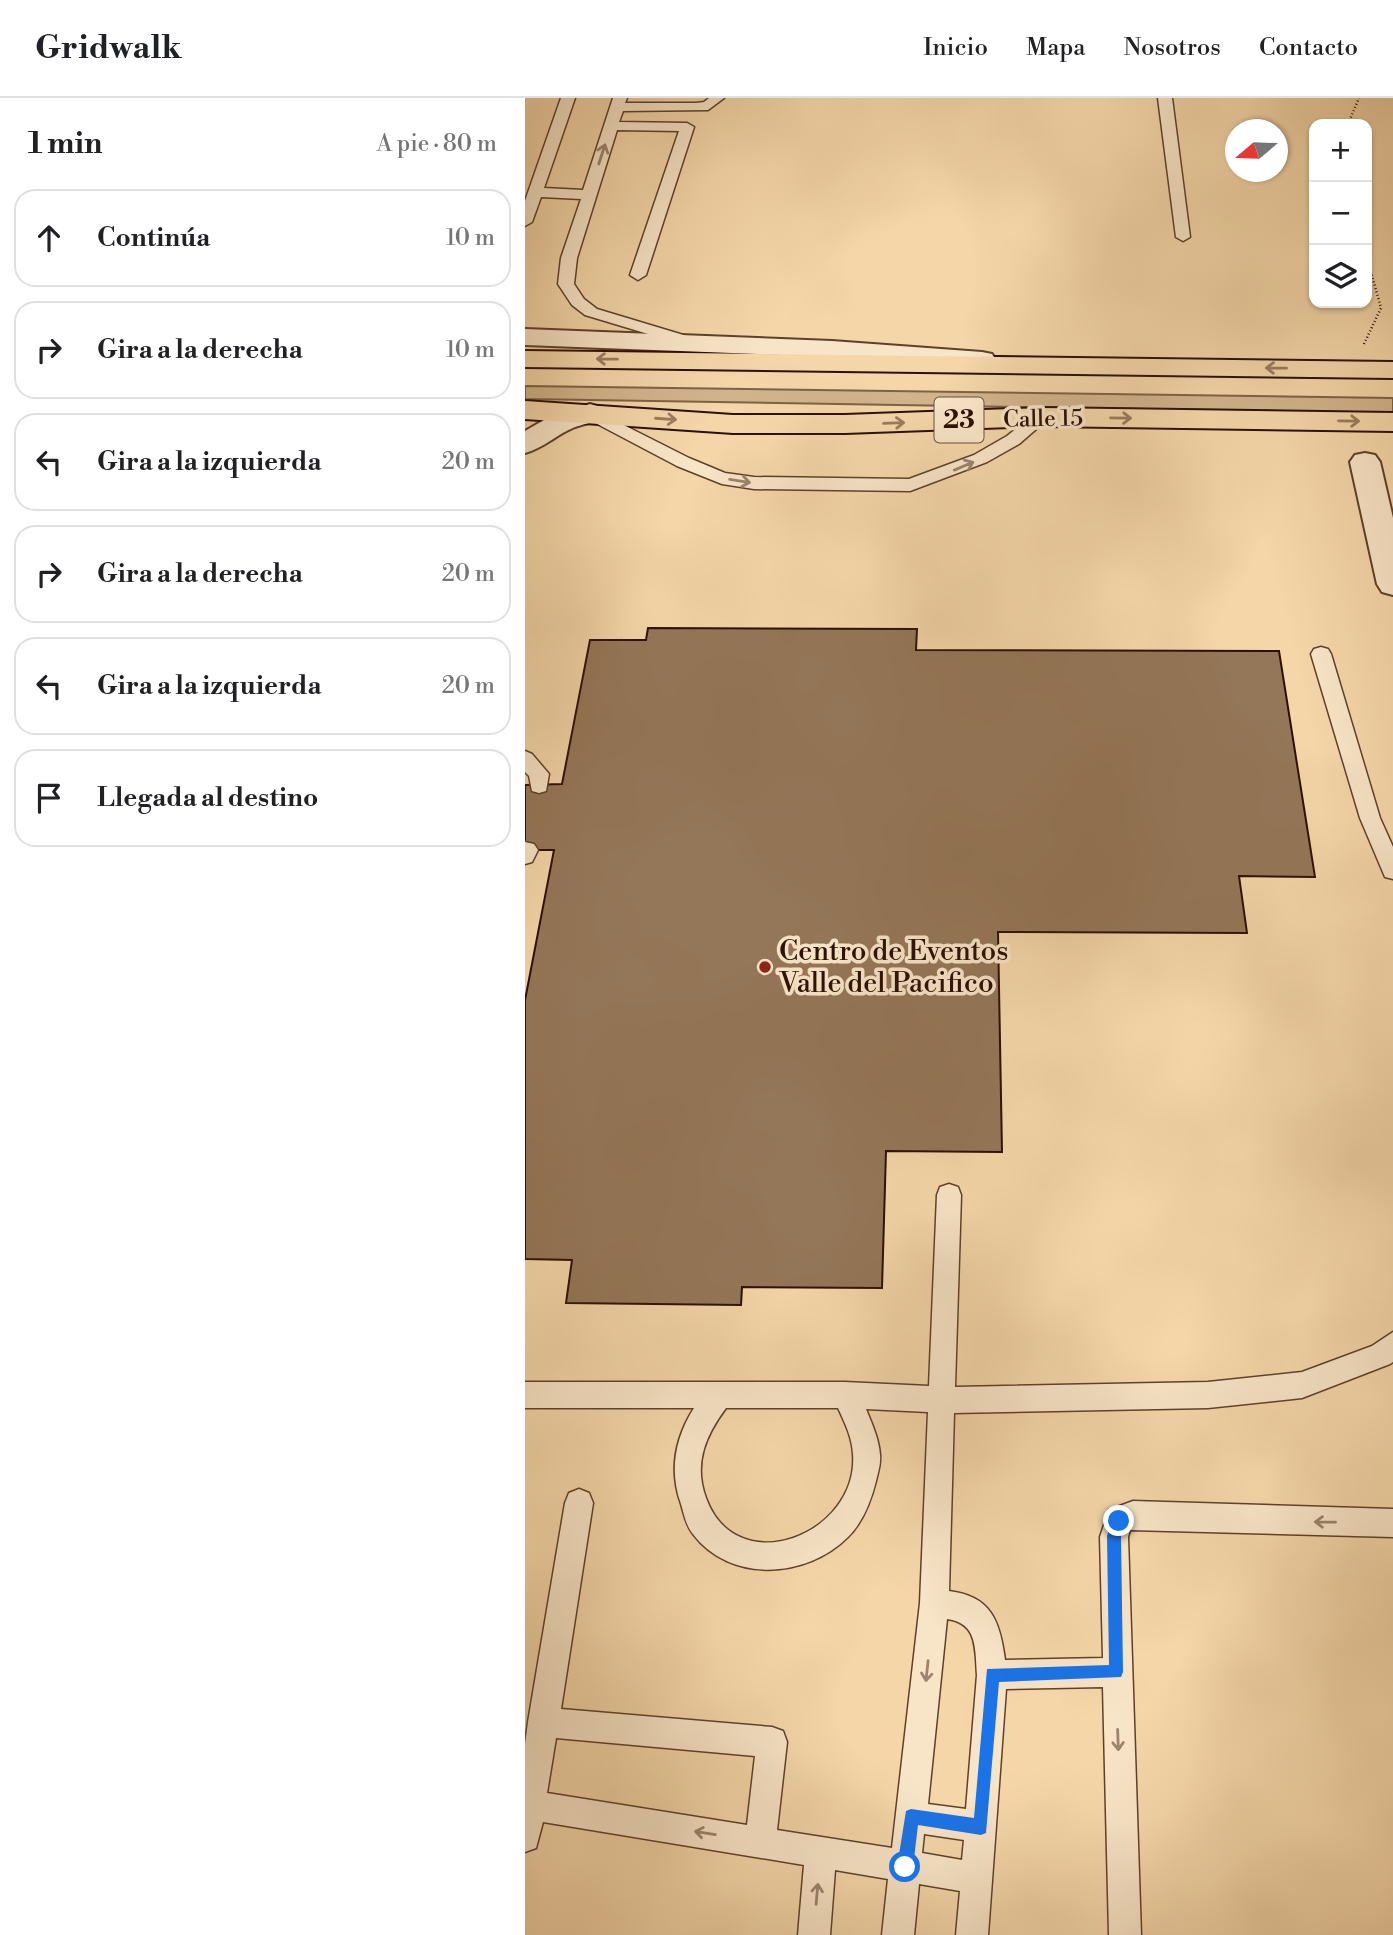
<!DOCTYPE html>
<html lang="es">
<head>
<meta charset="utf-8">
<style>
  :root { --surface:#fff; --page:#f6f6f6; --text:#202124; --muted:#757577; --line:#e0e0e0 }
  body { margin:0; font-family:"Libre Bodoni",serif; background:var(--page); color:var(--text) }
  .controls { position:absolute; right:21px; top:21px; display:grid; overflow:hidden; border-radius:14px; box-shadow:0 2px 5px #0004 }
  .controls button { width:63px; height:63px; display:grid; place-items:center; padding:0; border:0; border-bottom:2px solid var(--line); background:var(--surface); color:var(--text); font:35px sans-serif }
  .compass { position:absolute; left:700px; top:21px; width:63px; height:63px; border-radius:50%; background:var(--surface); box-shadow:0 2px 5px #0004; rotate:251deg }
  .stop { position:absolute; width:21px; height:21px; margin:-16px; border:5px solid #1a73e8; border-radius:50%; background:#fff }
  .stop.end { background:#1a73e8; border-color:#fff; box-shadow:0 2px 7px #0008 }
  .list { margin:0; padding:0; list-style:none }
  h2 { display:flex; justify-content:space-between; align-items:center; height:91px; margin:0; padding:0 28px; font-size:30px }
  h2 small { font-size:23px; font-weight:400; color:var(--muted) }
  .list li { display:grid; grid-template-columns:46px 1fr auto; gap:21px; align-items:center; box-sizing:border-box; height:98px; margin:0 14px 14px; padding:0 14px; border:2px solid var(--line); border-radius:21px }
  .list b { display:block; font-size:26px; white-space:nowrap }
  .list em { font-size:23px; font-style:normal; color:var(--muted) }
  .icon { flex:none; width:38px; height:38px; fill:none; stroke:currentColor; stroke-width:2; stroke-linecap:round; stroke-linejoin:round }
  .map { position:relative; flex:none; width:868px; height:1837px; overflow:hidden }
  header { display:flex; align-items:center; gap:42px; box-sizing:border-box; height:98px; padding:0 35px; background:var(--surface); border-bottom:2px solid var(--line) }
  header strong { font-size:33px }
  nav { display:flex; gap:38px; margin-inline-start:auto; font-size:24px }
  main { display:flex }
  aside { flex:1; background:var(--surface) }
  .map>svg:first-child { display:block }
  .green { fill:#d2b48c; stroke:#7f6246; stroke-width:2 }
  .building { fill:#947658; stroke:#2c0f00; stroke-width:2 }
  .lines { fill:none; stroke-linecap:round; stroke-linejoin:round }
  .service-casing { stroke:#5e412a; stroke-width:3 }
  .minor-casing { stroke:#5e412a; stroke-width:4 }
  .primary-casing { stroke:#2c0f00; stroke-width:4 }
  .path { stroke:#2c0f00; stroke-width:2.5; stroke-dasharray:1 2.5; stroke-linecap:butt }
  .service { fill:#f8e4c7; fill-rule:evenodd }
  .minor { fill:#f8e4c7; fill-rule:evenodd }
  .primary { fill:#f4d6a9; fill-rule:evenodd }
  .oneway { stroke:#9c846d }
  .oneway2 { stroke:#9a7c5d }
  .route { fill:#1a73e8 }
  .poi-dot { fill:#8f2418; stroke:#f8e4c7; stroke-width:2.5 }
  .labels { text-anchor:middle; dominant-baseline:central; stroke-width:7; stroke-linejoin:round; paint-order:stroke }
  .far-street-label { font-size:23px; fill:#2c0f00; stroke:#f8e4c7 }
  .shield { fill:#f8e4c7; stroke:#694f3c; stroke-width:2 }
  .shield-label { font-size:26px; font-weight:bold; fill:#2c0f00 }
  .poi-label { font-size:28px; fill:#2c0f00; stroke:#f8e4c7; text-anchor:start }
</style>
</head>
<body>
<header>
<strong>Gridwalk</strong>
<nav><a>Inicio</a><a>Mapa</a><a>Nosotros</a><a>Contacto</a></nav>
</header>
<main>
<aside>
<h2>1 min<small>A pie · 80 m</small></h2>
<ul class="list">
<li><svg class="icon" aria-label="ahead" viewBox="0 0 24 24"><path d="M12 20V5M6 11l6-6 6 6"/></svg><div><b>Continúa</b></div><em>10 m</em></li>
<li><svg class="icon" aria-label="right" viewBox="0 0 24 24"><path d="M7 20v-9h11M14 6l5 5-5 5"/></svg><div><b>Gira a la derecha</b></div><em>10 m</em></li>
<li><svg class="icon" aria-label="left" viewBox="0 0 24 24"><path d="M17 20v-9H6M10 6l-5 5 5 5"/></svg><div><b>Gira a la izquierda</b></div><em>20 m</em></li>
<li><svg class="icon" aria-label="right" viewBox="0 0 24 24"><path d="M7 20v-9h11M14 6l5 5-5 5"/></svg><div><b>Gira a la derecha</b></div><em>20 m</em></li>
<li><svg class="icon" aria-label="left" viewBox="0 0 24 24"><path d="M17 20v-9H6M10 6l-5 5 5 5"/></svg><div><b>Gira a la izquierda</b></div><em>20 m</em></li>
<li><svg class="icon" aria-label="arrive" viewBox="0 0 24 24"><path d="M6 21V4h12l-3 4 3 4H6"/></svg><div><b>Llegada al destino</b></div></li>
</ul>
</aside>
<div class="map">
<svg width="868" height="1837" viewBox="0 0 868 1837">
  <rect width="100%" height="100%" fill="#f4d6a9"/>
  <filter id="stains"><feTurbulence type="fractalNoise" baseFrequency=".00286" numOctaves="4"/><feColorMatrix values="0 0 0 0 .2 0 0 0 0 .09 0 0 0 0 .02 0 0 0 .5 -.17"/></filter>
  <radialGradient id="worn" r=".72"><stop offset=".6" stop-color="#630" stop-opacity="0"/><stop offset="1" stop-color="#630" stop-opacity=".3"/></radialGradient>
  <path class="green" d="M0 288 868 300V315L0 301Z"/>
  <path class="building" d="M123 530 392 531 391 552 754 553 790 779 714 778 722 835 473 834 477 1054 361 1053 357 1190 217 1189 216 1207 41 1205 47 1162 0 1161V902L29 752H0V687L37 686 65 542H121Z"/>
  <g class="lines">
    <g class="service-casing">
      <path id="service" d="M36 0H50L19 90 58 92 88 0H102L100 5H171L179 4 184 0H199L183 12 98 13 94 24 162 25 169 29 121 177 113 182 105 177 154 33 92 32 52 160 49 186 59 201 72 211 175 242 177 245 175 248H163L60 217 47 207 33 186 36 160 56 101 16 99 7 124 0 128V103Z
        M633 0H647L665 139 658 143 651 139Z
        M65 310 164 360 200 375 229 379 384 381 449 357 482 338 511 315 517 314 525 319 494 346 462 364 385 393 229 391 197 386 152 368 59 319 57 315 59 311Z
        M796 549 803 551 806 556 855 720 868 749V781L860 779 835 720 786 556 789 551Z
        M0 653 7 656 24 676 21 693 14 695 7 693 4 678 0 674Z
        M0 744 9 746 13 752 7 764 0 766Z
        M424 1086 433 1089 436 1097 430 1289 683 1284 777 1274 847 1248 868 1234V1264L865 1266 777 1300 683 1310 429 1315 424 1493C466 1498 475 1523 480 1562L578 1560 575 1439 584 1412 608 1403 868 1411V1439L605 1432 603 1439 616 1837H584L578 1589 481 1591 463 1837H431L435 1793 394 1786 389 1837H357L363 1781 310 1772 305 1837H273L279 1767 18 1724 11 1750 0 1754V1646L3 1624 40 1405 44 1395 54 1391 64 1395 68 1405 36 1611 247 1629 258 1633 262 1644 252 1732 367 1750 395 1505 403 1314 341 1311C347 1326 354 1341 355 1357 356 1366 353 1374 351 1383 346 1403 338 1424 323 1439 281 1481 205 1485 168 1436 161 1428 159 1416 156 1406 144 1373 150 1340 169 1310H0V1284H320L404 1288 412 1097 415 1089ZM201 1310H313C320 1325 327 1339 328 1356 334 1436 212 1485 181 1400 168 1365 181 1337 201 1310ZM422 1521C453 1525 450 1551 452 1577L441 1711 403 1706ZM31 1640 230 1658 222 1727 22 1695ZM399 1736 439 1742 437 1762 397 1755Z"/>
    </g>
    <g class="minor-casing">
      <path id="minor" d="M0 231 307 243 457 254 467 256 471 262 467 268 457 270 307 259 0 247Z
        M65 306 75 309 79 315C73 325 61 325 50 329 32 336 19 350 0 355V333L26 318Z
        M840 355 850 357 855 364 868 420V497L857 494 852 486 825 364 830 357Z"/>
    </g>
    <g class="primary-casing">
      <path id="primary" d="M0 253 868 264V280L0 269Z
        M0 303 208 317H320L517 310 868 315V333L517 328 320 335H208L0 321Z"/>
    </g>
    <path class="path" d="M823 26 834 0
      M839 246 856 210 842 160"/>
    <use href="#service" class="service"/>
    <use href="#minor" class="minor"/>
    <use href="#primary" class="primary"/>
  </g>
  <defs><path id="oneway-shaft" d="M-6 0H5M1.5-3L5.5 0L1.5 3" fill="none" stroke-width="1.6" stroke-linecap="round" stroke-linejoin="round" transform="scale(1.75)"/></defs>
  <g class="oneway">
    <use href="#oneway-shaft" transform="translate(77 56) rotate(-72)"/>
    <use href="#oneway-shaft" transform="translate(439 368) rotate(-23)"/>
    <use href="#oneway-shaft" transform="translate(215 383) rotate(9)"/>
    <use href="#oneway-shaft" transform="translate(800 1424) rotate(-179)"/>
    <use href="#oneway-shaft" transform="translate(402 1573) rotate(96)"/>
    <use href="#oneway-shaft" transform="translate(593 1642) rotate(88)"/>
    <use href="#oneway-shaft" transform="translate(180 1735) rotate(-171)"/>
    <use href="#oneway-shaft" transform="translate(292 1796) rotate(-85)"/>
  </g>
  <g class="oneway2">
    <use href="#oneway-shaft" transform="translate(82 261) rotate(-179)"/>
    <use href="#oneway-shaft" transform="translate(751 270) rotate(-179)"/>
    <use href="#oneway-shaft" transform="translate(596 320) rotate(1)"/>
    <use href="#oneway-shaft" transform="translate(141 321) rotate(4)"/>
    <use href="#oneway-shaft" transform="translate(824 323) rotate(1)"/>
    <use href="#oneway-shaft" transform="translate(369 325) rotate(-2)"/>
  </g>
  <path class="route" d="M594 1416 601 1423 596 1438 598 1574 596 1579 474 1584 461 1735 456 1737 393 1727 388 1769 385 1774 380 1777 374 1774 372 1769 381 1713 386 1711 449 1720 462 1571 584 1567 582 1438 589 1418Z"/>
  <circle class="poi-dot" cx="240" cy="869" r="7"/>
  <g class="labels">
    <g class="far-street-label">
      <text transform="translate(518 321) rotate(-1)">Calle 15</text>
    </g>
    <rect class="shield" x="409.5" y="299.5" width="49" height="45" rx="5"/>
    <g class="shield-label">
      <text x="434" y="322">23</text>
    </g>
    <g class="poi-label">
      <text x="254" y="853">Centro de Eventos<tspan x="254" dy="32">Valle del Pacifico</tspan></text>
    </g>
  </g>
  <rect width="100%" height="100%" filter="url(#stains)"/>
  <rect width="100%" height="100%" fill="url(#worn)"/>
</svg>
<div class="controls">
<button>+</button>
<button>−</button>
<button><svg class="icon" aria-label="layers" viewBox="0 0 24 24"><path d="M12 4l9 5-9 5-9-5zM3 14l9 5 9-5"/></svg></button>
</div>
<svg class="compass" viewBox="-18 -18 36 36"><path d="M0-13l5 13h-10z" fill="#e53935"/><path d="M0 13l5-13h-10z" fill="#757577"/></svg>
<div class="stop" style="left:380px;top:1769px"></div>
<div class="stop end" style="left:594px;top:1423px"></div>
</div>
</main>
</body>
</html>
